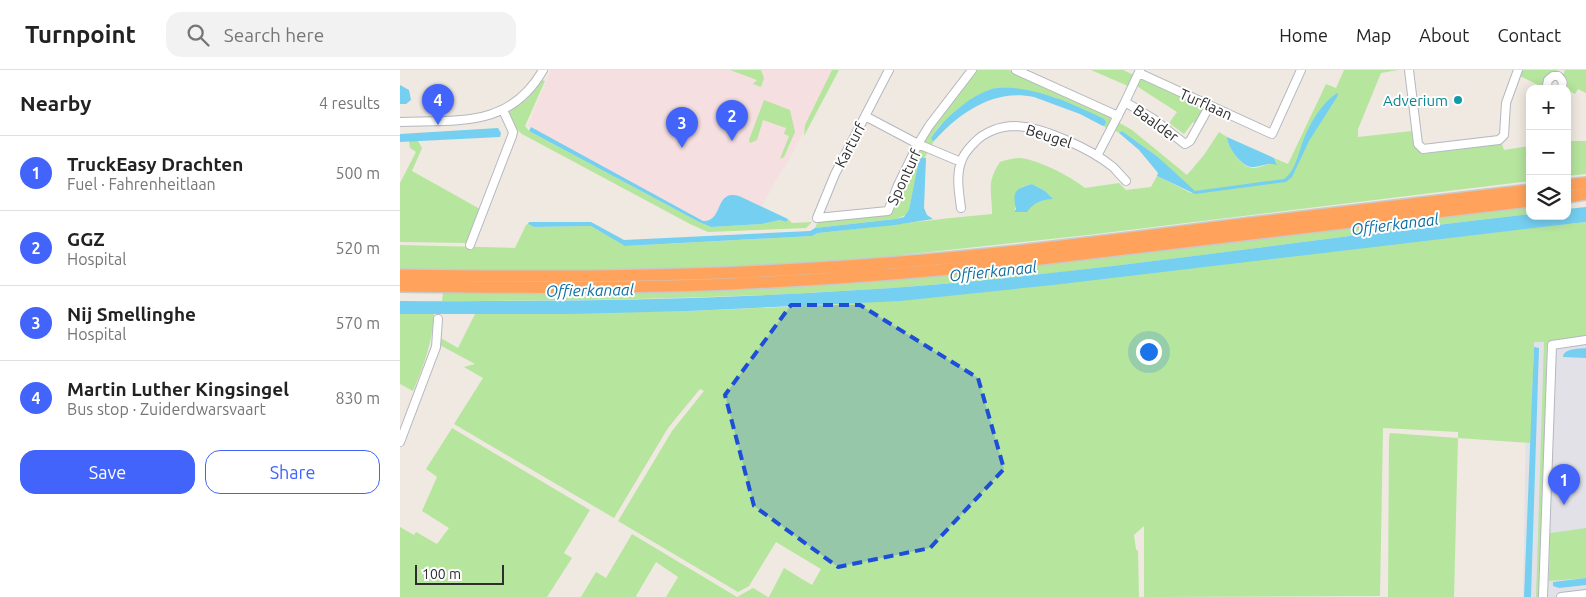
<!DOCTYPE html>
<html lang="en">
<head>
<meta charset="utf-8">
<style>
  :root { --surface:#fff; --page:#f2f2f2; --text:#222; --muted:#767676; --line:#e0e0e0; --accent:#4264fb }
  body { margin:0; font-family:Ubuntu,sans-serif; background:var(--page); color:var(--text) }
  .controls { position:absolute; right:15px; top:15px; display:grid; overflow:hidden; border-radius:10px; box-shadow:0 2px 12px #0003 }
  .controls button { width:45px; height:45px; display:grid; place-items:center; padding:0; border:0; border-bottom:1px solid var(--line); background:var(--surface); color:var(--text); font:25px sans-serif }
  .scale { position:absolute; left:15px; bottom:12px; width:89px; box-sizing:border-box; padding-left:5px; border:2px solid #2e2e2e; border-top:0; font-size:14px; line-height:18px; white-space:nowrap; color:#2e2e2e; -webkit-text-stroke:4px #fff; paint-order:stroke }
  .you { position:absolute; left:748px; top:281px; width:18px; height:18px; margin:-12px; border:4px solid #fff; border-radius:50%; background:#1a73e8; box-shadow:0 0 0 8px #1a73e833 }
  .badge { display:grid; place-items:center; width:32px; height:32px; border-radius:50%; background:var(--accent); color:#fff; font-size:16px; font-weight:700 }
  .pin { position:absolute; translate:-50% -41px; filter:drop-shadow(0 1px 2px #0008) }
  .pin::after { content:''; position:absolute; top:26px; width:18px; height:15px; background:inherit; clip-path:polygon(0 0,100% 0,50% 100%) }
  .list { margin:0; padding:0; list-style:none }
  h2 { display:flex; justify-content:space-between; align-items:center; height:65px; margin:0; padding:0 20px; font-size:21px }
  h2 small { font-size:16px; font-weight:400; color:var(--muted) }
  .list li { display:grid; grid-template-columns:32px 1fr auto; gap:15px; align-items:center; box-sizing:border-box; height:75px; padding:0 20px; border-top:1px solid var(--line) }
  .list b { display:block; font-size:19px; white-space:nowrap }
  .list p { margin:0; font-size:16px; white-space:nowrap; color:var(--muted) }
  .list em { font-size:16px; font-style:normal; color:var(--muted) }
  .actions { display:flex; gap:10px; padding:15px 20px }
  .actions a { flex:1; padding:11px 0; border:1px solid var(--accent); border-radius:15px; text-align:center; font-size:18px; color:var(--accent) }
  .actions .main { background:var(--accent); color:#fff }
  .icon { flex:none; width:28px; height:28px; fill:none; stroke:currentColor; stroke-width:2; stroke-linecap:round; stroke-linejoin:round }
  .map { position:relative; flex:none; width:1186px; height:527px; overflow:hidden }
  header { display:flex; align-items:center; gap:30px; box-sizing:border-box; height:70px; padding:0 25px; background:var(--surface); border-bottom:1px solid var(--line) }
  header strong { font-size:24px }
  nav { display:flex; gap:28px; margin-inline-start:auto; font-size:18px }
  .search { width:350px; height:45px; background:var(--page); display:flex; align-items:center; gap:12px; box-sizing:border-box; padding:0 18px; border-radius:15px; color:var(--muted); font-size:19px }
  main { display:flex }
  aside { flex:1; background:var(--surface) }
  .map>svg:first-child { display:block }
  .industrial { fill:#e3e1e8 }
  .medical { fill:#f5dfe0 }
  .green { fill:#b6e59e; fill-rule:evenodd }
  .water { fill:#75cff0 }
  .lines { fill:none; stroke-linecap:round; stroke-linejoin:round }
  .minor-casing { stroke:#b4b7c1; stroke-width:10 }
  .highway-casing { stroke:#c9c9c9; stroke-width:14 }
  .minor { stroke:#fff; stroke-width:8 }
  .highway { stroke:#ffa35c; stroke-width:11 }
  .marked { fill:#1d4ed8; fill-opacity:0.2; stroke:#1d4ed8; stroke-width:4; stroke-dasharray:10 6; stroke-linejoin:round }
  .culture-dot { fill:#0f9aa8; stroke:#fff; stroke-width:2 }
  .labels { text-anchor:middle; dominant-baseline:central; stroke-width:4; stroke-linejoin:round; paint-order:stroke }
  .culture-label { font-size:15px; fill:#0d838f; stroke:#fff; text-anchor:end }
  .street-label { font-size:15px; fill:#2e2e2e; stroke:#fff }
  .water-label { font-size:16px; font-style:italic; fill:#0d6fa3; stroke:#fff }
</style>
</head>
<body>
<header>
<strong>Turnpoint</strong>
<div class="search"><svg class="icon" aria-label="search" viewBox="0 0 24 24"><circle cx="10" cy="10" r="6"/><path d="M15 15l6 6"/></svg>Search here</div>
<nav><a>Home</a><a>Map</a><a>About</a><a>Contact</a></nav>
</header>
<main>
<aside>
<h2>Nearby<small>4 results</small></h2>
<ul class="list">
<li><span class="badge">1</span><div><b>TruckEasy Drachten</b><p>Fuel · Fahrenheitlaan</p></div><em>500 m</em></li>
<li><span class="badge">2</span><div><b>GGZ</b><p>Hospital</p></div><em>520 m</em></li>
<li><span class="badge">3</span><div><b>Nij Smellinghe</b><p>Hospital</p></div><em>570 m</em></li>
<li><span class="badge">4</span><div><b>Martin Luther Kingsingel</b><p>Bus stop · Zuiderdwarsvaart</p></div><em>830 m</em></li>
</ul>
<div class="actions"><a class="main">Save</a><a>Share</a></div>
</aside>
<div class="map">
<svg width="1186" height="527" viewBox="0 0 1186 527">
  <rect width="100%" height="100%" fill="#efe9e1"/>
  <path class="industrial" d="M1186 160V527H1123L1129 167Z"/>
  <path class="medical" d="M151 0H436L389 90 374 113 356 148 302 151 128 56Z"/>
  <path class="green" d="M330 0H361L364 8 361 17 353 14 357 10Z
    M432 0H439L404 66 405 55Z
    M575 0H609L713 46 714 49 709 59 703 56 705 55 654 27 591 19 560 37 538 58 531 68 534 71 525 87H522L508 144 496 149 415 158 418 151 488 145 493 138 518 79Z
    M691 0H723L734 5 728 16Z
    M944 0H998L981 3 958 59V67L1012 61C1013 70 1013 80 1023 84L1102 74 1104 80 1130 76V111L688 165 464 189 288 199 156 202 0 199V175L115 178 126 155 128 154 134 157 191 156 226 176 412 166 418 163C476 157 534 149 592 144 592 120 586 113 600 92 607 90 613 88 620 88 639 90 670 106 685 118L719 113 726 120 751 117 757 106 791 123 794 121 758 87 722 61 719 63 714 60 718 52 732 60 787 105 804 85 819 62 827 67C827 76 842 99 854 98 862 97 866 93 877 94L874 88 888 94 926 14 936 18ZM632 114 645 121 652 129 638 131 631 136 614 142 622 117Z
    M1123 0H1158L1157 2 1150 3 1146 7V19L1120 6Z
    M1165 0H1186V23L1178 19 1175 24 1165 19 1166 10 1163 5Z
    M739 6 807 36 797 54 793 52 784 64 769 53 777 42 735 15Z
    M142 10 145 11 125 56 129 61 299 152 311 157 362 154 380 150 386 152 388 149 392 153 412 152 406 158 308 162 290 154 122 64 116 59 108 41 126 30Z
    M364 30 390 40 395 62 384 87 380 89 389 66 384 64 386 58 363 50 357 70 350 73 349 70Z
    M9 71H18L22 78 12 101 80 139 67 173 0 172V113L16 82 10 78Z
    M1167 71H1186V104L1167 106Z
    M1130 137V144C930 166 731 198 530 215 368 228 205 231 42 231L43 222C200 224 357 221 514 207Z
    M1186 152V267L1147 272 1140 527H1136L1144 272H1134L1131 373 1058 368 1054 527H988L989 367 990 363 1058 368V362L983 358 980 526 744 527V456L734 465 736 479 738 481 739 527H369L384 498 412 515 421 499 376 472 349 516 338 522 218 451 272 361 304 321 300 319 268 358 214 448 54 354 83 308 64 297 75 294 38 274 39 267 58 278 75 244 289 241 430 235 863 189Z
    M0 244H34C32 274 24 295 13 321L0 314Z
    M52 358 190 440 164 483 172 488 147 527H0V457L14 465 16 462 37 474 49 458 22 441 37 407 26 399Z
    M1186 458V508L1149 511 1150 463Z
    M232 464 337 527 353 518 368 527H266L278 507 256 492 236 526 237 527H181L196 502 206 508Z"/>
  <path class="water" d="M0 15 9 20 11 30 6 34H0Z
    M613 18C645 21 675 35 704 49L706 52 705 55 703 56 680 44 634 27C594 18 559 43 534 71L532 70 531 68C544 49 567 28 589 20 596 17 606 18 613 18Z
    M937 23 938 24 937 27 909 71 892 107 886 112 795 124 757 106 758 103 739 80 719 63 722 61 758 87 795 121 884 109C895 102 899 82 903 71 910 53 921 34 937 23Z
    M131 57 303 151C324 152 314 119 339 126L388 149 386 152 380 150 362 154 311 157 299 152 129 61Z
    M98 58 101 63 100 67 0 72V64Z
    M827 67 874 88 877 95C868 92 863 96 854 97 843 99 827 77 827 67Z
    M522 87 526 88 524 138 527 145 533 149 495 155 418 163 412 166 225 176 191 156 134 157 128 154 129 152H191L224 170 410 161 415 158 496 149 504 147 509 140 519 90Z
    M632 114 645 121 653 129C641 130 634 132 627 142H614L616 139C612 121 615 119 632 114Z
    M1186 137V152L653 215 500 231 289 241 169 244H0V231C177 232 354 229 530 215 730 198 930 166 1130 144V146H1167V139Z
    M1134 277 1139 278 1131 527H1124Z
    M1186 278V288L1163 287C1164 278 1178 279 1186 278Z
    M1186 508V515L1159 518 1153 516V512Z"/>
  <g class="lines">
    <g class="minor-casing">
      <path id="minor" d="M489 0 435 104 417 148 488 141 498 115 518 74 529 56 572 0
        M616 0 718 46
        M1009 0 1018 74 1023 79 1099 70 1104 65 1106 33 1118 0
        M739 3 872 64 901 0
        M1158 6C1163 10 1164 13 1161 19
        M1149 19 1147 15 1148 10 1153 6H1158
        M725 32 740 0
        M465 46 518 74 561 92
        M0 52C58 50 110 58 143 0
        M697 86 725 32 752 48 785 74 790 71 810 35
        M561 138C559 123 556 106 561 92 563 85 569 78 574 73 584 62 600 56 615 56 643 57 691 79 713 97 717 101 721 106 726 111
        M70 175 112 66 113 62 103 40
        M0 372 36 277 38 249
        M1143 527 1152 275 1186 270
        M1161 527 1186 524"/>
    </g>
    <g class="highway-casing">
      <path id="highway" d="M1167 115 1186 113
        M1167 127 1186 124
        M0 205C139 207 277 207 416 198 551 190 685 174 818 157 922 145 1026 132 1130 120
        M0 216C110 218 220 219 330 214 417 210 504 204 590 195L1130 131"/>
    </g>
    <use href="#minor" class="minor"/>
    <use href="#highway" class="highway"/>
  </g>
  <path class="marked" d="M391 235H460L578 308 604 399 530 478 438 497 354 436 325 325Z"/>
  <circle class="culture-dot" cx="1058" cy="30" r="5"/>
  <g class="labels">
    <g class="culture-label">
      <text x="1048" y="30">Adverium</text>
    </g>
    <g class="street-label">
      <text transform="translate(806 34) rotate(24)">Turflaan</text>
      <text transform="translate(756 53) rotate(36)">Baalder</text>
      <text transform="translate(649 66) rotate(18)">Beugel</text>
      <text transform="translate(450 75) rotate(-62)">Karturf</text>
      <text transform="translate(504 107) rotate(-65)">Sponturf</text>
    </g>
    <g class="water-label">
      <text transform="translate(995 154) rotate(-7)">Offierkanaal</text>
      <text transform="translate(593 201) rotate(-6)">Offierkanaal</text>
      <text transform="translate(190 220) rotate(-1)">Offierkanaal</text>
    </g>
  </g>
</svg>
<div class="controls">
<button>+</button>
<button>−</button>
<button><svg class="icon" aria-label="layers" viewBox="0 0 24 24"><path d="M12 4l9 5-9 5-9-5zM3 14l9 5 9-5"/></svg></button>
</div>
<div class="scale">100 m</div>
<div class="you"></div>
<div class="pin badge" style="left:1164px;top:435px">1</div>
<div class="pin badge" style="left:332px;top:71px">2</div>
<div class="pin badge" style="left:282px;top:78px">3</div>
<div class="pin badge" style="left:38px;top:55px">4</div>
</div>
</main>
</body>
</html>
